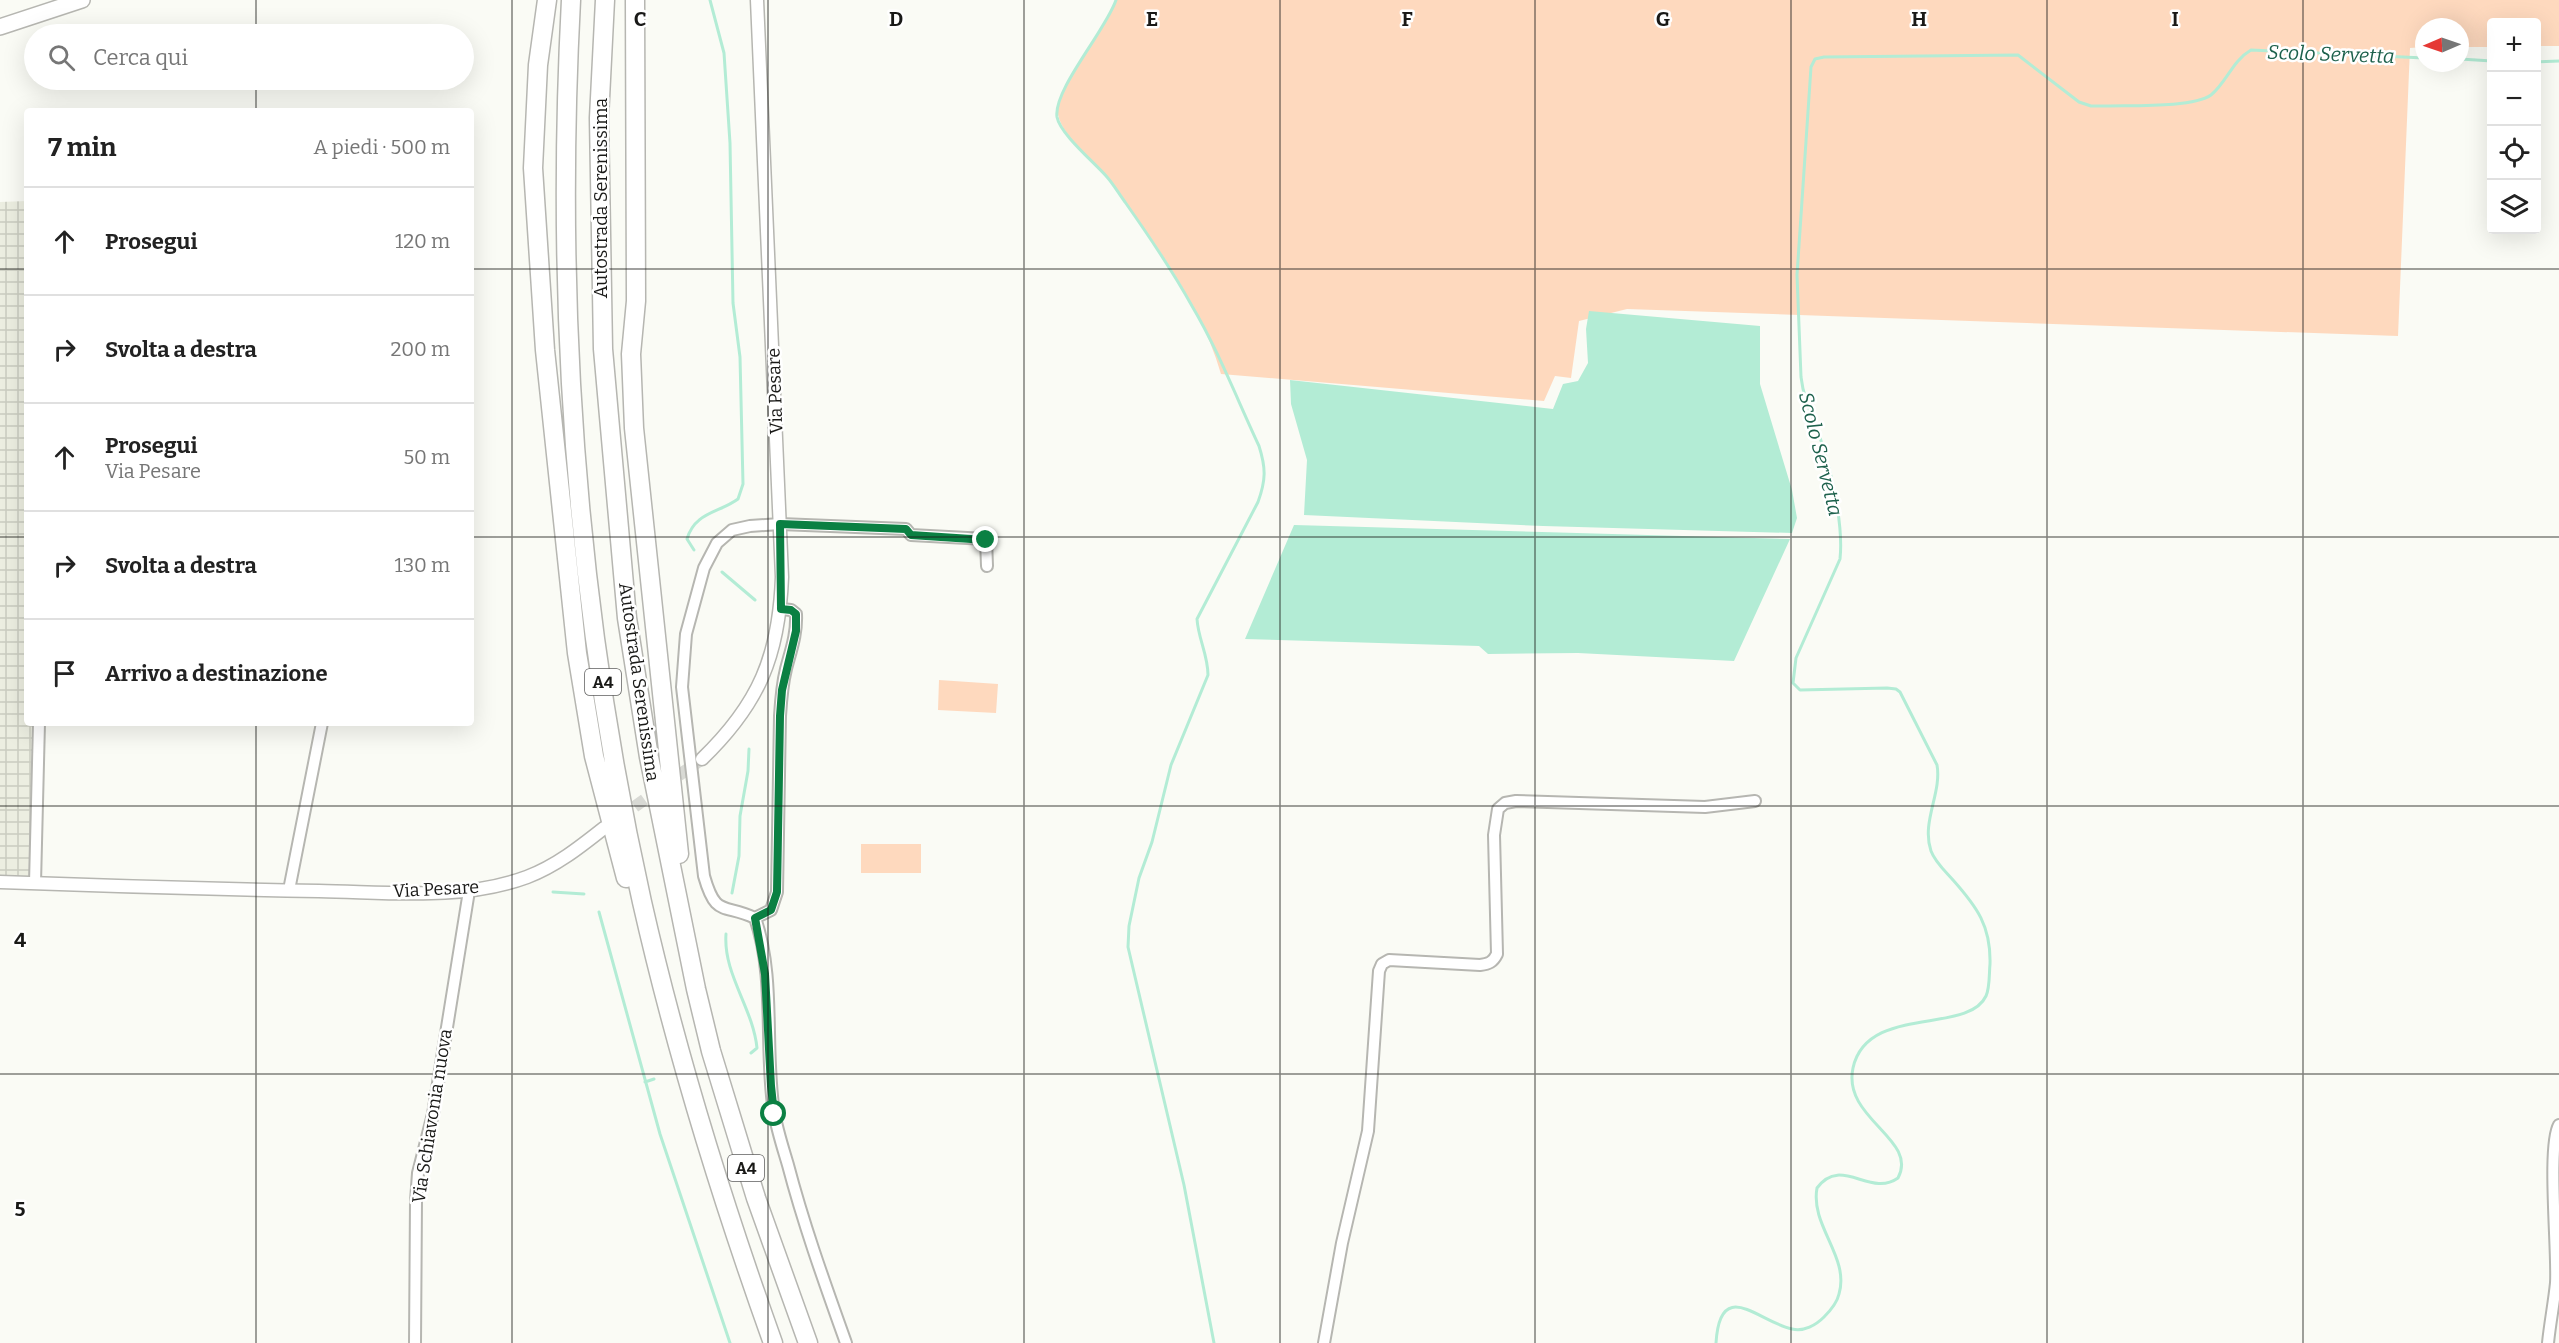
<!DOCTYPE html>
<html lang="it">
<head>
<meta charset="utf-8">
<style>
  :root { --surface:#fff; --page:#f6f6f6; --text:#222; --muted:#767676; --line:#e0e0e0 }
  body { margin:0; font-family:Bitter,serif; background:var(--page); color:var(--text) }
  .controls { position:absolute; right:18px; top:18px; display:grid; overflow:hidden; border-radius:6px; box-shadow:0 6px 24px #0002 }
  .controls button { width:54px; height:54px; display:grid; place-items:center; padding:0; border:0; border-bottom:2px solid var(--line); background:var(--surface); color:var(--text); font:30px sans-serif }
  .compass { position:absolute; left:2415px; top:18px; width:54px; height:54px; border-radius:50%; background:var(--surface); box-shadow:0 6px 24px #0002; rotate:268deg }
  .stop { position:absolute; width:18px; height:18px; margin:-14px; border:4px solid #0b8043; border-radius:50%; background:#fff }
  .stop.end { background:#0b8043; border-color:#fff; box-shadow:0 2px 6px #0008 }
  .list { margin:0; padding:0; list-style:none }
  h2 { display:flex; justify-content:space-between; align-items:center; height:78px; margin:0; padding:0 24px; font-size:26px }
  h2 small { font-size:20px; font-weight:400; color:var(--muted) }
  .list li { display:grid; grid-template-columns:39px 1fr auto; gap:18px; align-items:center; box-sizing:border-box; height:108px; padding:0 24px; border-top:2px solid var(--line) }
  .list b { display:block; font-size:22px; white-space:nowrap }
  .list p { margin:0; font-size:20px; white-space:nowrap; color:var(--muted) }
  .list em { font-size:20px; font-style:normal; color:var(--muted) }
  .icon { flex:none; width:33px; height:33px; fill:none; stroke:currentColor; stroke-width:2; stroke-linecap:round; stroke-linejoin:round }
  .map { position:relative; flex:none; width:2559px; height:1343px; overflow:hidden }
  .search { position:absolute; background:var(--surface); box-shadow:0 6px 24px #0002; left:24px; top:24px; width:450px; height:66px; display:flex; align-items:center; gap:15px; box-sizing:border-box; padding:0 21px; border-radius:33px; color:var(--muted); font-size:22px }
  .panel { position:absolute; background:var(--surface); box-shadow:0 6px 24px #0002; left:24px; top:108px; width:450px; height:618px; border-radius:6px }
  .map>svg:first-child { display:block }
  .industrial { fill:url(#industrial-grid) }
  .grass { fill:#fed9be }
  .water { fill:#b3ecd5 }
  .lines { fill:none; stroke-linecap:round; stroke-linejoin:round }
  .stream { stroke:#b3ecd5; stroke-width:3 }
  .tertiary-tunnel { stroke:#d8d9d4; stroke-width:12; stroke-dasharray:12 6; stroke-linecap:butt }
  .minor-casing { stroke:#b6b6b1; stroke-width:14 }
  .tertiary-casing { stroke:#b6b6b1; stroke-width:15 }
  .secondary-casing { stroke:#b6b6b1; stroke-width:18 }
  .motorway-casing { stroke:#b6b6b1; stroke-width:21 }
  .minor { stroke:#fff; stroke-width:10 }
  .tertiary { stroke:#fff; stroke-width:12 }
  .secondary { stroke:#fff; stroke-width:15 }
  .motorway { stroke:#fff; stroke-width:18 }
  .route { stroke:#0b8043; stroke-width:8 }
  .grid { fill:none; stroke:#191917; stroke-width:1.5; stroke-opacity:0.55 }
  .labels { text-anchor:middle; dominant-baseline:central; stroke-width:5; stroke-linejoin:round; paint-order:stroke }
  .shield { fill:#fff; stroke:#5e5e5d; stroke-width:1.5 }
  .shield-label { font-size:16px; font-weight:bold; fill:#191917 }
  .street-label { font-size:18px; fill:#191917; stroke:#fff }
  .water-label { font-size:20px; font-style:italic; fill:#1d614c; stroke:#fff }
  .grid-label { font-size:20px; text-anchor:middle; font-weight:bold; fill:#191917; stroke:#fff; stroke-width:5; stroke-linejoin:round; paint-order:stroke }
</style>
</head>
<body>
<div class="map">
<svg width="2559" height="1343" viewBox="0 0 2559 1343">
  <defs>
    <pattern id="industrial-grid" width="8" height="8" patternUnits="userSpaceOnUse" patternTransform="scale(1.5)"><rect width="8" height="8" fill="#eceee1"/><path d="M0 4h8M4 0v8" fill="none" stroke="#caccc0"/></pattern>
  </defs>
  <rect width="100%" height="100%" fill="#fafbf5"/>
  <path class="industrial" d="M27 201V723H40L35 883H0V202Z"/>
  <path class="grass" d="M1116 0H2559V46H2537L2536 22H2492L2491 47H2460V27H2424V47L2410 48 2398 336 1627 309 1579 321 1571 378 1555 376 1544 401 1221 374C1205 318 1172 268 1139 221 1128 207 1119 191 1107 177 1094 162 1054 129 1058 108 1066 69 1103 38 1116 0Z
    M939 680 998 684 996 713 938 710Z
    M861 844H921V873H861Z"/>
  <path class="water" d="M1589 311 1760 326V384L1792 490 1797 518 1792 533 1543 526 1304 515 1307 460 1291 404 1290 380 1553 409 1563 384 1578 381 1588 363 1586 329Z
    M1294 525 1790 539 1734 661 1578 653 1488 654 1479 646 1245 639Z"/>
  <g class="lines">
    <path class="stream" d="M1116 0C1106 30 1053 90 1057 117 1060 134 1095 163 1107 177 1114 185 1119 194 1125 202 1149 236 1172 270 1192 306 1218 350 1237 399 1259 446 1266 468 1266 480 1258 502L1197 619C1198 638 1208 655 1208 675L1171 765 1152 842 1139 878 1129 926 1128 947 1184 1185 1214 1343
      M2460 59 2492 61
      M2536 62 2559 61
      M694 550 687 539C695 512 719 513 738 499L743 484 740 357 733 303 730 143 724 53 710 0
      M722 572 755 600
      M553 892 584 894
      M732 893 739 856 740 816 748 771 749 749
      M599 912 660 1134 730 1343
      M726 934C723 974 753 1008 757 1048L751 1053
      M645 1082 654 1079
      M1716 1343C1720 1276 1759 1322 1792 1329 1804 1332 1816 1325 1824 1317 1831 1310 1837 1303 1839 1294 1850 1257 1810 1226 1817 1188 1841 1155 1870 1198 1898 1178 1919 1139 1842 1119 1853 1068 1867 1004 1968 1035 1986 996 1990 987 1989 974 1990 964 1991 926 1977 907 1953 880 1945 871 1935 862 1931 851 1921 822 1942 793 1937 765L1900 692 1896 689 1887 688 1800 690 1793 683 1796 658 1840 559C1844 521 1829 462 1816 426 1809 409 1803 395 1801 377L1797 275 1811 67 1815 59 1824 57 2018 55 2079 102 2091 106H2105C2129 105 2193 108 2211 95 2227 82 2232 61 2251 50L2424 58"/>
    <path class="tertiary-tunnel" d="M620 817 702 759"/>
    <g class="minor-casing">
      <path id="minor" d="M35 883 39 723
        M289 890 322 723
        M755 918 771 910 777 892 780 716C781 700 782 685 786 669 791 650 797 634 796 614L791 610 781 609
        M415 1343 416 1201 418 1173 433 1114 469 891
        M846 1343C825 1284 804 1226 788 1165 783 1148 777 1130 774 1112 764 1050 776 978 755 918 723 903 716 918 704 876L682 687 686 634 704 568 717 543 732 530 750 526 780 524 906 529 911 535 986 539 987 566
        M1324 1343 1342 1243 1368 1131 1379 971 1382 964 1389 960 1480 965C1489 964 1493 962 1497 954L1494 835 1498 809 1505 803 1516 801 1705 807 1755 801
        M2548 1343C2550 1323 2554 1303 2556 1283 2558 1252 2547 1146 2559 1125"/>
    </g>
    <g class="tertiary-casing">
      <path id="tertiary" d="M702 759C759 704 779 656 782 577L757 0
        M0 882C106 886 213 889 319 891 388 892 462 901 527 877 556 866 580 847 604 828"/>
    </g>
    <g class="secondary-casing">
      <path id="secondary" d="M0 27 82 0"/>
    </g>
    <g class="motorway-casing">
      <path id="motorway" d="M547 0 538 65 533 168 545 350 577 653 594 756 626 878
        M571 0C555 302 576 607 642 902 676 1052 721 1198 773 1343
        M605 0 599 118 603 349 627 618 649 757 696 989 711 1051 756 1198 808 1343
        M635 0 636 301 631 354 634 428 679 854"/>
    </g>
    <use href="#minor" class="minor"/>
    <use href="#tertiary" class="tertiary"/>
    <use href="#secondary" class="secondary"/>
    <use href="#motorway" class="motorway"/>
  </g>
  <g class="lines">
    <path class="route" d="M774 1114 771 1086 765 974 755 918 771 910 777 892 780 716 782 690 796 631V614L791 610 781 609 780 524 906 529 911 535 986 540"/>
  </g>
  <path class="grid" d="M256 0V34M512 0V1343M768 0V1343M1024 0V1343M1280 0V1343M1535 0V1343M1791 0V1343M2047 0V1343M2303 0V1343M256 80V111M0 269H27M471 269H2559M0 537H27M471 537H2559M256 723V1343M0 806H2559M0 1074H2559"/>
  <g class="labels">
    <g class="shield">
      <rect x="585" y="669" width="36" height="26" rx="4.5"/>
      <rect x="728" y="1155" width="36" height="26" rx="4.5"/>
    </g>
    <g class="shield-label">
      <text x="603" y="682">A4</text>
      <text x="746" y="1168">A4</text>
    </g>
    <g class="street-label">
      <text transform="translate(601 198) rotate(-90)">Autostrada Serenissima</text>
      <text transform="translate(775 391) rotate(-92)">Via Pesare</text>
      <text transform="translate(639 682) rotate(82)">Autostrada Serenissima</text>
      <text transform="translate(436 889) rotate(-3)">Via Pesare</text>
      <text transform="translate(432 1116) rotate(-81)">Via Schiavonia nuova</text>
    </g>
    <g class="water-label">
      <text transform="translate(2331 54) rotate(2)">Scolo Servetta</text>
      <text transform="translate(1821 454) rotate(76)">Scolo Servetta</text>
    </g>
  </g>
  <g class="grid-label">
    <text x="640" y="26">C</text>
    <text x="896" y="26">D</text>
    <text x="1152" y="26">E</text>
    <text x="1407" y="26">F</text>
    <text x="1663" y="26">G</text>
    <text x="1919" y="26">H</text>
    <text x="2175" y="26">I</text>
    <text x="20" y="947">4</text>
    <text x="20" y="1216">5</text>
  </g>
</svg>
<div class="controls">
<button>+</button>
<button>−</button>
<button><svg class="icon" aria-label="locate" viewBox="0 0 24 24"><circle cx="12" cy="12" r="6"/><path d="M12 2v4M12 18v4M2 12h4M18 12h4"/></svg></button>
<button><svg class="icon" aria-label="layers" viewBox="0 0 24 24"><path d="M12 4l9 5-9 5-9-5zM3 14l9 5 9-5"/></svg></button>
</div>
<svg class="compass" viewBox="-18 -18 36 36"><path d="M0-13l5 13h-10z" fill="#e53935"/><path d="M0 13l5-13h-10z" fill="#767676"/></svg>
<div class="stop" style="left:774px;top:1114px"></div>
<div class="stop end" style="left:986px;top:540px"></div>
<div class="search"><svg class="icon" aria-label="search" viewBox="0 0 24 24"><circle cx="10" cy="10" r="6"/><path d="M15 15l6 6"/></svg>Cerca qui</div>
<section class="panel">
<h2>7 min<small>A piedi · 500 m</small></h2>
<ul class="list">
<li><svg class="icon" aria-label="ahead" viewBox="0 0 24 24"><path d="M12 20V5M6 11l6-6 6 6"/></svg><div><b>Prosegui</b></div><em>120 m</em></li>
<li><svg class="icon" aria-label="right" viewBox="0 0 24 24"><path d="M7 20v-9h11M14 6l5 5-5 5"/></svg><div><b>Svolta a destra</b></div><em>200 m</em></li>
<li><svg class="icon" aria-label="ahead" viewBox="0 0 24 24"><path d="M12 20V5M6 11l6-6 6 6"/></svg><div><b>Prosegui</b><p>Via Pesare</p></div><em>50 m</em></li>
<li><svg class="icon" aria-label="right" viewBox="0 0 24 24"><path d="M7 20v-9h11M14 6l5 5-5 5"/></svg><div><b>Svolta a destra</b></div><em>130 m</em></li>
<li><svg class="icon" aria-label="arrive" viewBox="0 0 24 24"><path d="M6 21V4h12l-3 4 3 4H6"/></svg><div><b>Arrivo a destinazione</b></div></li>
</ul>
</section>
</div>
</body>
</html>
